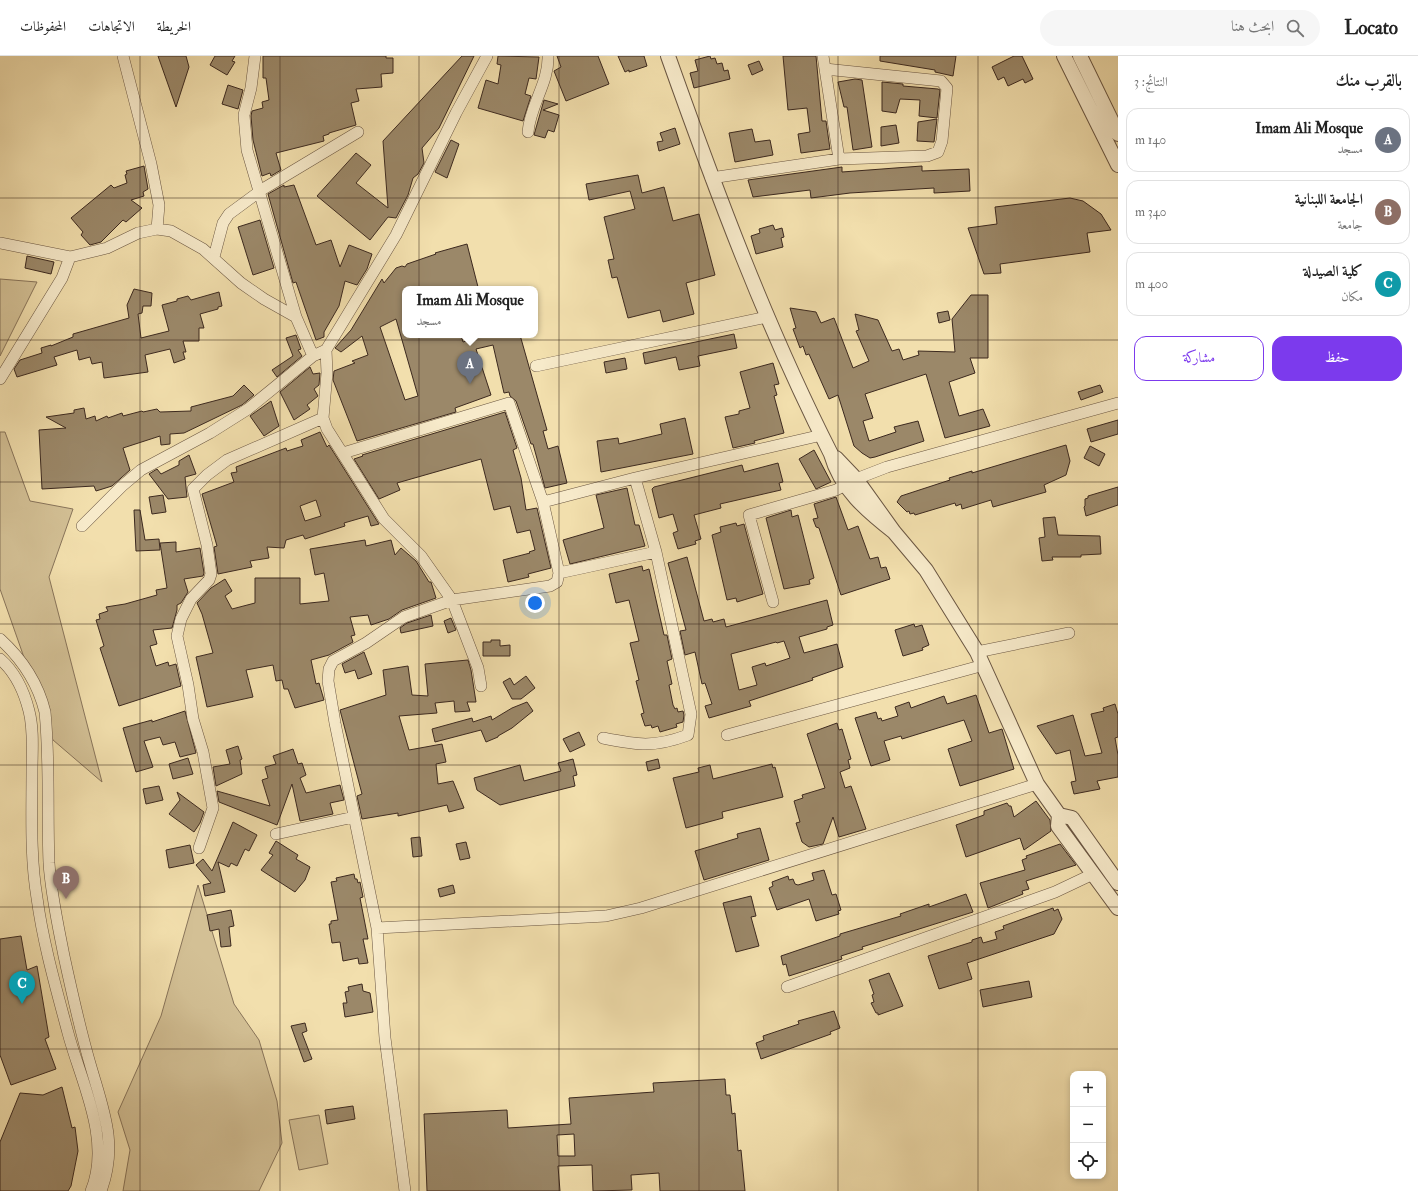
<!DOCTYPE html>
<html lang="ar">
<head>
<meta charset="utf-8">
<style>
  :root { --surface:#fff; --page:#f6f6f6; --text:#222; --muted:#767676; --line:#e0e0e0; --accent:#7c3aed }
  body { margin:0; font-family:"IM FELL Double Pica",Amiri,serif; background:var(--page); color:var(--text); direction:rtl }
  .controls { position:absolute; right:12px; bottom:12px; display:grid; overflow:hidden; border-radius:8px; box-shadow:0 2px 6px #0003 }
  .controls button { width:36px; height:36px; display:grid; place-items:center; padding:0; border:0; border-bottom:1px solid var(--line); background:var(--surface); color:var(--text); font:20px sans-serif }
  .you { position:absolute; left:535px; top:547px; width:14px; height:14px; margin:-10px; border:3px solid #fff; border-radius:50%; background:#1a73e8; box-shadow:0 0 0 6px #1a73e833 }
  .badge { display:grid; place-items:center; width:26px; height:26px; border-radius:50%; background:var(--accent); color:#fff; font-size:13px; font-weight:700 }
  .pin { position:absolute; translate:-50% -33px; filter:drop-shadow(0 1px 2px #0008) }
  .pin::after { content:''; position:absolute; top:21px; width:14px; height:12px; background:inherit; clip-path:polygon(0 0,100% 0,50% 100%) }
  .popup { position:absolute; left:402px; top:230px; width:136px; height:52px; box-sizing:border-box; display:grid; place-content:center; border-radius:8px; background:var(--surface); filter:drop-shadow(0 1px 3px #0005); font-size:13px; white-space:nowrap; color:var(--muted) }
  .popup b { font-size:15px; color:var(--text) }
  .popup::after { content:''; position:absolute; left:50%; top:100%; margin-left:-8px; border:8px solid transparent; border-top-color:var(--surface) }
  .list { margin:0; padding:0; list-style:none }
  h2 { display:flex; justify-content:space-between; align-items:center; height:52px; margin:0; padding:0 16px; font-size:17px }
  h2 small { font-size:13px; font-weight:400; color:var(--muted) }
  .list li { display:grid; grid-template-columns:26px 1fr auto; gap:12px; align-items:center; box-sizing:border-box; height:64px; margin:0 8px 8px; padding:0 8px; border:1px solid var(--line); border-radius:12px }
  .list b { display:block; font-size:15px; white-space:nowrap }
  .list p { margin:0; font-size:13px; white-space:nowrap; color:var(--muted) }
  .list em { font-size:13px; font-style:normal; color:var(--muted) }
  .actions { display:flex; gap:8px; padding:12px 16px }
  .actions a { flex:1; padding:9px 0; border:1px solid var(--accent); border-radius:12px; text-align:center; font-size:14px; color:var(--accent) }
  .actions .main { background:var(--accent); color:#fff }
  .icon { flex:none; width:22px; height:22px; fill:none; stroke:currentColor; stroke-width:2; stroke-linecap:round; stroke-linejoin:round }
  .map { position:relative; flex:none; width:1118px; height:1135px; overflow:hidden; direction:ltr }
  header { display:flex; align-items:center; gap:24px; box-sizing:border-box; height:56px; padding:0 20px; background:var(--surface); border-bottom:1px solid var(--line) }
  header strong { font-size:19px }
  nav { display:flex; gap:22px; margin-inline-start:auto; font-size:14px }
  .search { width:280px; height:36px; background:var(--page); display:flex; align-items:center; gap:10px; box-sizing:border-box; padding:0 14px; border-radius:22px; color:var(--muted); font-size:15px }
  main { display:flex }
  aside { flex:1; background:var(--surface) }
  .map>svg:first-child { display:block }
  .green { fill:#d3c095; stroke:#88745a }
  .building { fill:#9b8869; stroke:#3c291f; fill-rule:evenodd }
  .lines { fill:none; stroke-linecap:round; stroke-linejoin:round }
  .minor-casing { stroke:#6a5642; stroke-width:12 }
  .tertiary-casing { stroke:#6a5642; stroke-width:16 }
  .minor { stroke:#f7eaca; stroke-width:11 }
  .tertiary { stroke:#f7eaca; stroke-width:14 }
  .grid { fill:none; stroke:#3c291f; stroke-width:1; stroke-opacity:0.55 }
</style>
</head>
<body>
<header>
<strong>Locato</strong>
<div class="search"><svg class="icon" aria-label="search" viewBox="0 0 24 24"><circle cx="10" cy="10" r="6"/><path d="M15 15l6 6"/></svg>ابحث هنا</div>
<nav><a>الخريطة</a><a>الاتجاهات</a><a>المحفوظات</a></nav>
</header>
<main>
<aside>
<h2>بالقرب منك<small>النتائج: 3</small></h2>
<ul class="list">
<li><span class="badge" style="background:#6b7280">A</span><div><b>Imam Ali Mosque</b><p>مسجد</p></div><em>140 m</em></li>
<li><span class="badge" style="background:#8d6e63">B</span><div><b>الجامعة اللبنانية</b><p>جامعة</p></div><em>340 m</em></li>
<li><span class="badge" style="background:#0f9aa8">C</span><div><b>كلية الصيدلة</b><p>مكان</p></div><em>400 m</em></li>
</ul>
<div class="actions"><a class="main">حفظ</a><a>مشاركة</a></div>
</aside>
<div class="map">
<svg width="1118" height="1135" viewBox="0 0 1118 1135">
  <rect width="100%" height="100%" fill="#f2dfad"/>
  <filter id="stains"><feTurbulence type="fractalNoise" baseFrequency=".005" numOctaves="4"/><feColorMatrix values="0 0 0 0 .2 0 0 0 0 .09 0 0 0 0 .02 0 0 0 .5 -.17"/></filter>
  <radialGradient id="worn" r=".72"><stop offset=".6" stop-color="#630" stop-opacity="0"/><stop offset="1" stop-color="#630" stop-opacity=".3"/></radialGradient>
  <path class="green" d="M0 223 37 226 0 300Z
    M0 376H5L30 445 73 453 49 521 102 726 53 684 0 533Z
    M198 829 234 948 259 984 277 1045 282 1087 259 1135H123L130 1094 118 1056 161 960Z
    M319 1059 328 1108 299 1114 289 1064Z"/>
  <path class="building" d="M158 0H186L189 11 176 51Z
    M215 0H235L232 5 235 6 227 19 210 9Z
    M263 0H386V2H393V17L381 18 382 31 356 33 359 45 351 47 356 69 329 77V78L323 80 324 85 276 97 281 114 271 120 270 117 262 120 253 84 251 60 252 55 263 52 262 46 269 44 266 22H263Z
    M462 0H474L439 72 422 92 424 107 418 118 413 122 408 139 396 162 388 161 370 184 317 140 356 97 371 109 356 127 388 152 383 85Z
    M498 0 539 1 536 23 529 22 525 38 531 40 523 65 478 52 486 24 498 28 501 9 497 8Z
    M557 0H598L609 28 566 45 554 15 561 11Z
    M618 0H644L647 10 629 16V14L625 16Z
    M710 0 711 3 715 2 717 8 722 7 724 15 728 14 730 23 694 32 690 17 698 15 695 4Z
    M783 0H816L822 65H826L830 93 801 97 798 78 810 76 807 52 788 54Z
    M880 0H956L953 20 935 16V14L880 5Z
    M1014 0H1022L1033 23 1025 27 1023 23 1008 30 1004 21 998 24 992 11Z
    M759 5 763 14 752 19 748 9Z
    M855 23 862 24 872 91 853 94 847 51H844L838 26Z
    M882 26 903 28V30L938 33 940 34 937 62 919 60 920 44 900 43 896 57 882 55Z
    M228 29 243 34 238 53 222 48Z
    M544 44 558 48 543 54 559 59 554 76 548 74 545 82 534 79Z
    M937 63 934 86 917 85 918 66Z
    M896 69 899 87 881 90V71Z
    M675 72 680 88 659 95 657 86 663 85 660 77Z
    M752 73 755 86 770 84 773 99 735 106 729 77Z
    M451 84 459 88 447 122 435 116Z
    M144 110 148 133 143 136 144 140 131 144 142 152 126 166 123 164 101 186 90 189 81 179 83 176 71 162 111 129 114 132 127 127 125 119 127 118 126 115Z
    M922 110V115L969 113 970 135 934 137V132L850 137 811 142 810 134 753 141 748 124 842 111V116Z
    M638 119 642 137 664 131 673 165 699 158 715 219 686 227 694 258 663 266 660 254 628 262 617 221 612 222 608 204 614 203 604 161 635 153 630 135 589 144 586 128Z
    M284 129V131L294 129 316 189 331 184 340 211 349 189 372 198 367 213 357 229 345 225 339 250 324 276V281L316 284 296 226 293 227 268 138Z
    M1070 142 1083 145 1101 158 1111 174 1087 177 1090 196 1000 208 1001 217 984 218 968 172 997 168 995 151Z
    M260 164 274 212 253 219 238 171Z
    M773 169 775 174 782 172 784 181 781 182 783 191 756 198 751 180 760 177 759 173Z
    M467 188 478 231 470 233H405V279H461L463 286 485 279H520L547 374 543 375 548 393 558 390 567 427 545 432 533 388H531L516 345 510 340 509 336 504 337 493 289 476 293 491 339 455 352 456 356 357 385 333 324 334 315 355 307 352 305 368 299 362 280 341 296 335 292 351 274 382 223 384 227 396 212 402 210 405 211 407 208 436 198 435 197ZM396 263 418 340 405 344 380 271Z
    M27 200 54 206 51 218 25 212Z
    M134 233 152 237 151 250H143L142 257 138 258 141 282 169 275 162 249 177 245V243L188 240 191 244 219 236 222 250 218 251V253L200 258 204 272H199V285H183L186 296H183L185 303 174 307 170 293 145 299 148 316 104 322 102 306 92 308 90 301 79 304 77 294 54 301 57 309 17 321 14 313 20 304 42 297 41 292 51 289V290L73 281V278L129 262 127 249Z
    M971 239H988V302H970L975 317 949 326 959 360 983 353 990 370 945 382 926 318 865 338 873 362 863 365 869 385 896 376 894 371 918 365 924 385 875 401 870 402 862 397 854 390 838 339 829 343 809 298 806 299 803 290 800 292 793 273 796 272 790 252 816 256 821 267 834 262 853 312 869 305 856 275 859 274 855 258 878 264 892 295 899 293 903 304 919 299 918 295 955 296 952 263Z
    M948 255 950 264 939 267 937 257Z
    M734 278 737 292 698 300 700 310 679 314 676 301 645 308 643 297Z
    M296 279 301 293 298 294 302 300 277 321 272 314 293 300 286 282Z
    M625 302 627 313 606 317 604 306Z
    M773 307 779 328 774 329 777 339 774 340 784 377 754 385 755 387 733 392 725 361 739 358V355L750 352 740 316Z
    M310 311 313 318 320 317 319 329 314 333 318 340 307 349 310 353 294 364 280 336Z
    M244 329 254 339 242 349 184 377 170 378V388L161 389 160 380 123 392 130 414 112 430 96 435 94 430 42 433 39 374 66 372 46 361 74 357V354L84 352 86 363 95 360 96 365 107 360 108 362 122 357 123 360 142 355 143 356 157 353 160 356 191 355V351L233 340Z
    M1100 329 1103 336 1081 344 1078 336Z
    M271 345 279 370 264 380 250 360Z
    M505 356 517 392 513 394 521 422 526 454 537 452 551 512 528 518 529 521 508 526 503 504 530 497 529 496 535 494 530 474 517 477 510 450 494 454 481 403 397 427 400 434 379 443 354 403 363 400 362 399Z
    M685 362 693 398 601 416 597 385 618 382 619 388 662 378 660 368Z
    M1118 364V378L1091 386 1087 373Z
    M320 376 327 391 329 389 379 468 371 470 368 460 344 467 345 470 305 483 303 479 286 484 284 492 267 491 269 502 250 505 252 511 218 518 214 491 217 490 202 438 234 426 231 417 237 416 236 411 286 392 287 395 303 390 301 384ZM316 444 321 460 305 465 300 450Z
    M1066 389 1070 405 1066 419 1044 429 1046 436 993 451 991 444 962 453 961 448 956 450 955 447 915 459 914 457 910 458 909 455 907 456 897 446 901 440 950 424 949 422 972 415V417Z
    M1090 390 1105 398 1099 410 1084 402Z
    M814 394 831 426 816 433 799 403Z
    M189 399 196 418 185 421 187 441 168 443 149 418 157 413 161 418 179 409V405Z
    M778 407 783 426 779 427 781 434 720 448 721 452 694 459 701 483 695 485 696 488 678 493 673 477 678 475 673 458 659 462 652 433 654 431 742 409 744 416Z
    M1118 431V449L1086 460 1084 451 1085 450V443L1088 442V440Z
    M627 432 635 469H639L645 490 570 508 563 484 604 472 596 439Z
    M163 439 166 456 152 458 149 441Z
    M836 441 848 474 858 470 870 503 878 501 881 512 886 511 890 523 841 539 819 472 816 471 813 463 818 462 814 448Z
    M134 454H140L145 484 159 483 160 494 136 495Z
    M791 454 792 461 798 459 814 522 809 524 810 528 784 533 766 462Z
    M1055 461 1058 479 1100 480 1101 498 1081 499V501H1052L1053 504 1042 505 1039 482 1045 481 1043 462Z
    M736 467 737 470 744 468 763 538 737 546 736 542 727 544 712 479 721 476 720 471Z
    M365 484 366 490 391 484 395 499 401 492 416 505 429 526H431L436 542 402 554 389 563 371 569 368 559 350 561 355 579 351 580 353 586 329 599 311 604 316 628 319 627 324 644 295 652 288 633H284L282 624 276 625 273 609 246 614 253 641 207 651 196 601 213 597 202 558 197 547 211 532 225 523 232 535 225 540 232 553 255 547V522H300V548L329 545 324 517 315 519 310 493Z
    M176 486V496L200 492 204 517 203 520 184 523 188 536 181 547 177 549V554L172 572 153 574 157 588 150 590 156 610 168 606 169 610 176 608 181 630 119 650 100 592 104 590 96 564 100 563 99 558 108 555 106 551 125 548 157 539 156 534 167 532 160 487Z
    M687 501 704 565 712 563 713 566 724 563 726 571 827 544 833 569 827 571V573L799 581 804 597 837 588 843 611 812 622 813 624 749 645 751 650 709 662 705 650 712 648 705 627 702 628 695 596 685 599 680 575 686 574 668 507ZM784 585 790 602 766 610 765 607 752 611 757 629 739 634 731 598 776 586 777 587Z
    M642 510 643 515 649 513 664 579H667L672 603 667 605 672 628 669 629 673 649 675 653 677 652 678 656 683 655 684 659 683 666 676 668 677 671 660 676 658 670 652 672 651 669 645 670 641 658 644 657 636 625 639 624 630 587 639 585 629 544 616 547 609 518Z
    M431 559 433 570 401 577 400 572 407 567Z
    M451 562 456 574 448 577 444 565Z
    M914 568 915 571 922 569 929 589 922 592 923 594 903 600 895 574Z
    M491 584H500V590L510 589V600H483V586H491Z
    M364 596 372 618 358 623 355 614 345 617 342 608Z
    M468 604 471 614 476 646H467L470 655 455 656 454 645 435 647 437 657 399 660 409 694 442 688 446 706 436 708 438 728 453 725 464 752 449 756 447 749 398 760V757L362 763 357 740 362 738 340 654 386 639 383 614 408 610 412 639 428 640 425 608Z
    M526 620 535 632 521 643H512L503 626 510 622 514 629Z
    M976 639 989 677 1002 673 1014 713 960 730 948 693 972 685 964 664 902 683 901 680 884 685 890 704 871 710 855 662 876 656 878 663 881 662 882 665 898 660 895 651 909 646 911 652 944 640 947 648Z
    M527 646 533 655 512 672 498 680V681L486 686 481 674 435 686 432 673 472 662 473 666 491 660 492 664 512 652Z
    M1115 648 1118 658V681L1115 682 1118 699V721L1097 725 1100 733 1074 738 1071 726 1076 725 1070 694 1056 698 1037 670 1073 659 1085 700 1102 697 1091 658 1104 655 1103 652Z
    M185 655 196 697 180 701 175 686 163 689 160 681 144 685 153 711 136 716 123 672 152 664V666Z
    M837 667 839 674 842 673 851 703 848 704 850 712 840 716 845 732 851 730 866 773 839 781 833 761 823 788 809 791 802 786 796 767 800 766 794 745 803 742 802 739 825 732 807 678Z
    M579 676 585 689 570 696 563 683Z
    M238 690 242 703 240 704 242 718 216 730 213 711 230 708 226 694Z
    M293 693 298 708 302 707 306 719 300 722 306 737 340 729 344 744 330 747 333 758 300 765 292 728 277 769 219 746 217 735 270 750 262 724 268 722 265 711 276 708 273 700Z
    M188 702 193 718 173 723 169 708Z
    M573 703 577 719 573 720 575 730 500 749 477 734 474 722 520 709 524 725 561 715 558 707Z
    M658 703 660 712 648 715 646 706Z
    M772 708 773 712 775 711 783 741 722 756 723 762 686 772 673 722 699 716 698 712 710 709 713 723Z
    M159 730 163 744 146 748 143 733Z
    M177 736 204 756 200 767 194 776 169 758 180 744Z
    M1036 745 1050 764 1051 775 1024 794 1020 782 966 801 956 769 984 759V755L1007 747 1009 750H1011L1014 761Z
    M233 766 257 779 249 795 245 793 237 810 231 807 229 811 218 806 225 836 205 840 203 829 211 827 196 809 203 803 212 815Z
    M760 772 769 804 704 824 695 795 738 782 737 778Z
    M420 781 422 800 413 801 411 782Z
    M276 785 298 799 296 803 310 811 305 824 295 836 261 814 273 799 269 797Z
    M466 786 470 802 460 804 456 788Z
    M1060 788 1076 809 1026 825 1029 833 1022 835 1023 838 988 852 980 827 1025 814 1022 804 1027 802 1026 800Z
    M190 789 194 807 169 812 166 794Z
    M824 814 832 839 836 838 841 854 838 855 839 858 816 865 809 843 777 854 769 832 773 830 772 826 788 820 789 824 793 823 795 828 798 829 814 824 812 817Z
    M354 818 355 823H357L358 827 360 826 363 841 360 842 368 883H363L368 907 359 908 358 902 343 905 340 886 332 887 329 868H331V865L338 864 331 826 337 825 336 822Z
    M453 829 455 837 440 841 438 833Z
    M966 838 973 856 862 891 863 893 841 900 842 903 789 920 786 908 783 909 781 900 840 880V878L901 860 900 858 929 848V851Z
    M751 840 756 860 751 861 759 890 736 896 723 847Z
    M1053 852 1054 855 1058 853 1062 863 1054 878 967 907 972 923 939 933 928 900 972 886V884L981 881 983 887 997 883 995 876 1004 873 1003 870Z
    M231 854 234 870 229 871 231 890 221 891 219 873 210 875 207 859Z
    M21 880 27 914 37 910 49 981 45 983 56 1013 11 1029 0 999V883Z
    M889 917 903 950 878 959V957H876L871 947 874 946 872 939 874 938 869 924Z
    M1029 925 1032 941 983 951 980 934Z
    M362 928 363 935 370 937 373 956 345 961 343 947H347L345 936 349 935 348 931Z
    M834 955 840 972 830 976 831 978 761 1003 756 987 764 984 763 980 799 968 798 965Z
    M305 967 307 975 302 977 312 1003 304 1006 291 970Z
    M725 1023 726 1039H730L732 1058 735 1057 738 1095 741 1094 745 1135H660L659 1117 631 1119 632 1134 593 1135 592 1109 558 1110 560 1135H427L424 1058 507 1054 508 1072 571 1068 569 1042 654 1036 653 1027ZM574 1078 575 1100H558L557 1079Z
    M62 1031 72 1072 75 1071 78 1095 71 1130 68 1135H0V1086L20 1037 43 1039Z
    M353 1050 355 1063 327 1068 325 1054Z"/>
  <g class="lines">
    <g class="minor-casing">
      <path id="minor" d="M123 0 151 108 159 149 157 173
        M255 0 251 32 244 59 247 94 296 261
        M823 0 839 103
        M528 76C530 49 549 27 548 0
        M711 122 839 103 927 100 938 96 942 85 947 32 941 25 825 13
        M0 187 70 201 107 192 138 177 157 173 171 175 203 193 241 227 264 243 296 261 313 300
        M214 201 223 167 229 158 263 133 358 76
        M326 294 327 317 323 362 327 373 384 463 421 500 452 544 478 612 481 630
        M536 310 767 261
        M0 323 62 222 70 201
        M343 397 509 347 543 446
        M82 470 122 430 141 414 210 377 248 353 313 300 326 294 396 179 456 57 487 0
        M559 517 656 496
        M773 546 749 459 836 434 856 423 887 411 1118 347
        M0 583C22 603 38 627 45 656 50 706 47 757 49 807 51 838 58 869 64 900 72 937 80 974 91 1011 104 1056 118 1089 101 1135
        M977 596 1069 577
        M0 603C15 616 24 635 29 655 34 674 32 695 32 715 32 757 30 800 37 842 43 887 56 932 68 977 81 1026 112 1084 91 1135
        M727 679 984 609
        M603 682C638 689 653 692 688 679L691 658 656 496 635 422
        M276 778 354 761
        M199 792 213 752 203 696 193 663 188 629 177 580 181 563 191 543 209 524 211 518 207 489 193 433 207 419 227 404 323 362
        M377 872 606 860 641 852 1037 728
        M787 931 1055 836 1093 818
        M405 1135 385 982 377 872 335 667 328 625 329 613 333 605 366 587 404 561 452 544 550 530 557 526 559 517 543 446 635 422 822 379"/>
    </g>
    <g class="tertiary-casing">
      <path id="tertiary" d="M668 0C716 135 766 270 831 398 841 433 866 454 894 476
        M1064 0 1118 109
        M1080 0 1118 78
        M836 402 856 423 894 476 926 514 977 596 1037 728 1059 759 1072 762 1118 827
        M1059 759 1058 770 1118 852"/>
    </g>
    <use href="#minor" class="minor"/>
    <use href="#tertiary" class="tertiary"/>
  </g>
  <path class="grid" d="M140 0V1135M280 0V1135M419 0V1135M559 0V1135M699 0V1135M838 0V1135M978 0V1135M0 142H1118M0 284H1118M0 426H1118M0 568H1118M0 709H1118M0 851H1118M0 993H1118"/>
  <rect width="100%" height="100%" filter="url(#stains)"/>
  <rect width="100%" height="100%" fill="url(#worn)"/>
</svg>
<div class="controls">
<button>+</button>
<button>−</button>
<button><svg class="icon" aria-label="locate" viewBox="0 0 24 24"><circle cx="12" cy="12" r="6"/><path d="M12 2v4M12 18v4M2 12h4M18 12h4"/></svg></button>
</div>
<div class="you"></div>
<div class="pin badge" style="left:470px;top:328px;background:#6b7280">A</div>
<div class="popup"><b>Imam Ali Mosque</b>مسجد</div>
<div class="pin badge" style="left:66px;top:843px;background:#8d6e63">B</div>
<div class="pin badge" style="left:22px;top:948px;background:#0f9aa8">C</div>
</div>
</main>
</body>
</html>
